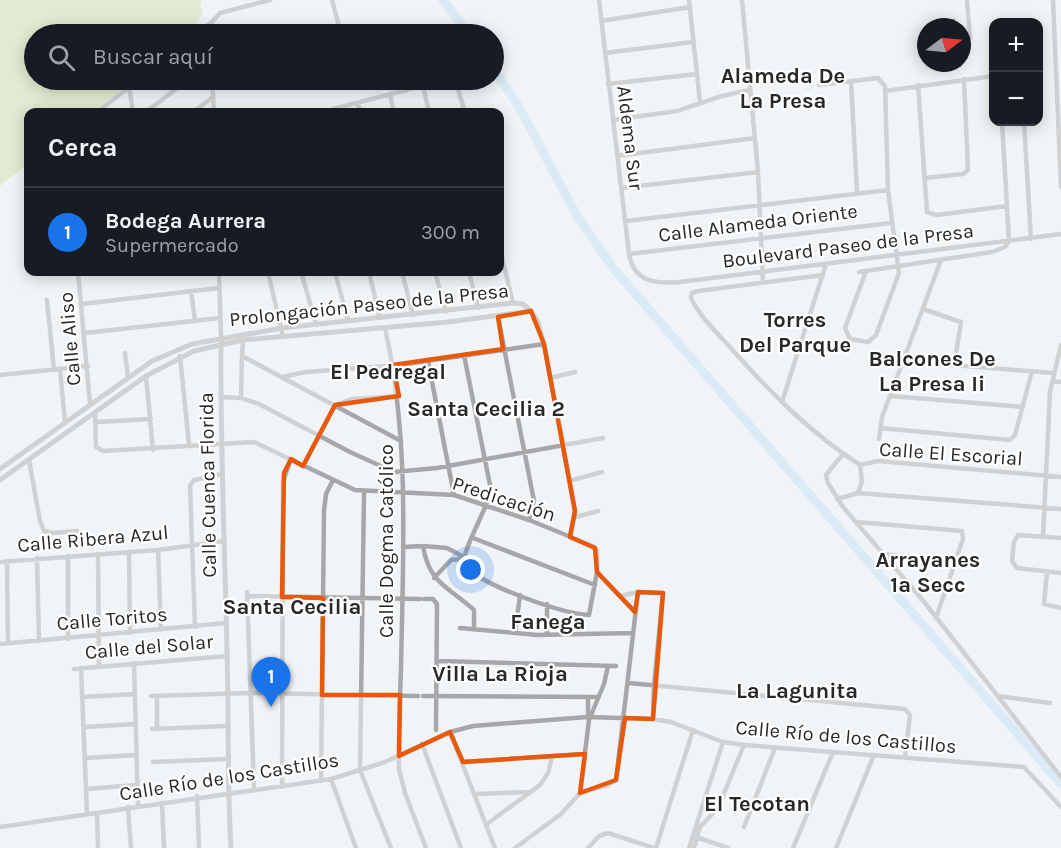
<!DOCTYPE html>
<html lang="es">
<head>
<meta charset="utf-8">
<style>
  :root { --surface:#171b24; --page:#20242c; --text:#f1f3f6; --muted:#9ea1a6; --line:#363941; --accent:#1a73e8 }
  body { margin:0; font-family:Karla,sans-serif; background:var(--page); color:var(--text) }
  .controls { position:absolute; right:18px; top:18px; display:grid; overflow:hidden; border-radius:12px; box-shadow:0 3px 15px #0003 }
  .controls button { width:54px; height:54px; display:grid; place-items:center; padding:0; border:0; border-bottom:2px solid var(--line); background:var(--surface); color:var(--text); font:30px sans-serif }
  .compass { position:absolute; left:917px; top:18px; width:54px; height:54px; border-radius:50%; background:var(--surface); box-shadow:0 3px 15px #0003; rotate:74deg }
  .you { position:absolute; left:471px; top:570px; width:21px; height:21px; margin:-15px; border:4px solid #fff; border-radius:50%; background:#1a73e8; box-shadow:0 0 0 9px #1a73e833 }
  .badge { display:grid; place-items:center; width:39px; height:39px; border-radius:50%; background:var(--accent); color:#fff; font-size:20px; font-weight:700 }
  .pin { position:absolute; translate:-50% -50px; filter:drop-shadow(0 2px 3px #0008) }
  .pin::after { content:''; position:absolute; top:32px; width:21px; height:18px; background:inherit; clip-path:polygon(0 0,100% 0,50% 100%) }
  .list { margin:0; padding:0; list-style:none }
  h2 { display:flex; justify-content:space-between; align-items:center; height:78px; margin:0; padding:0 24px; font-size:26px }
  h2 small { font-size:20px; font-weight:400; color:var(--muted) }
  .list li { display:grid; grid-template-columns:39px 1fr auto; gap:18px; align-items:center; box-sizing:border-box; height:90px; padding:0 24px; border-top:2px solid var(--line) }
  .list b { display:block; font-size:22px; white-space:nowrap }
  .list p { margin:0; font-size:20px; white-space:nowrap; color:var(--muted) }
  .list em { font-size:20px; font-style:normal; color:var(--muted) }
  .icon { flex:none; width:33px; height:33px; fill:none; stroke:currentColor; stroke-width:2; stroke-linecap:round; stroke-linejoin:round }
  .map { position:relative; flex:none; width:1061px; height:848px; overflow:hidden }
  .search { position:absolute; background:var(--surface); box-shadow:0 3px 15px #0003; left:24px; top:24px; width:480px; height:66px; display:flex; align-items:center; gap:15px; box-sizing:border-box; padding:0 21px; border-radius:33px; color:var(--muted); font-size:22px }
  .panel { position:absolute; background:var(--surface); box-shadow:0 3px 15px #0003; left:24px; top:108px; width:480px; height:168px; border-radius:12px }
  .map>svg:first-child { display:block }
  .green { fill:#cfe1a5 }
  .lines { fill:none; stroke-linecap:round; stroke-linejoin:round }
  .river { stroke:#bfe0f7; stroke-width:9 }
  .minor { stroke:#a7a7a9; stroke-width:4.5 }
  .tertiary { stroke:#a7a7a9; stroke-width:5 }
  .marked { fill:none; stroke:#e8590c; stroke-width:4.5; stroke-linejoin:round }
  .labels { text-anchor:middle; dominant-baseline:central; stroke-width:4.5; stroke-linejoin:round; paint-order:stroke }
  .street-label { font-size:20px; fill:#272829; stroke:#fff }
  .quarter-label { font-size:22px; font-weight:bold; fill:#272829; stroke:#fff }
</style>
</head>
<body>
<div class="map">
<svg width="1061" height="848" viewBox="0 0 1061 848">
  <rect width="100%" height="100%" fill="#f1f4f6"/>
  <path class="green" d="M0 0H202L200 6 203 11 192 34H34V80H135L93 112H28V164L0 186Z"/>
  <g class="lines">
    <path class="river" d="M443 0 469 34
      M494 69 519 107 577 216 614 269 1061 784"/>
    <path class="minor" d="M332 0 341 34
      M599 0 629 254C634 282 655 284 680 282L1061 234
      M689 0 700 102
      M742 0 758 172 763 282
      M967 0 970 38
      M1053 0 1061 187
      M601 21 690 7
      M196 34 212 22
      M211 34 212 22 220 13 270 0
      M605 53 693 42
      M212 80 214 112
      M451 80 456 83 465 112
      M851 81 857 193
      M608 84 697 74
      M819 85 878 78 885 86 888 190 899 273 876 335 868 342 850 339 845 328 866 271
      M918 85 927 212 937 215 1007 206
      M423 86 429 112
      M129 87 133 112
      M885 91 994 76
      M390 94 394 112
      M358 103 360 112
      M97 112 139 80
      M146 112 188 80
      M193 112 213 97
      M329 112 333 109 445 80
      M613 120 677 111 722 96 750 90
      M1002 122 1009 241
      M1024 122 1031 239
      M617 156 755 138
      M924 178 963 174 968 170 964 79
      M622 188 758 172
      M626 221 888 190
      M500 249 513 303
      M629 254 891 223
      M78 272 90 404
      M219 272 221 337
      M268 272 283 337
      M301 272 316 324
      M335 272 348 321
      M369 272 380 318
      M402 272 413 315
      M435 272 446 312
      M469 272 478 308
      M859 272 992 252 1005 247 1009 241
      M78 274 99 272
      M823 275 698 291 692 293 691 298C699 315 715 331 728 345 768 390 809 432 860 465L878 461 1061 477
      M191 291 195 321
      M47 300 54 370
      M82 304 219 288
      M923 309 961 322 954 366
      M531 311 538 321 544 344 575 511 570 537
      M498 317 534 501 529 520
      M385 328C410 439 403 555 401 668 400 702 398 735 399 769L405 793 426 848
      M85 333 220 318
      M243 340 242 356 401 441
      M125 353 128 377
      M180 356 189 445
      M428 361 454 495
      M903 361 1053 373
      M60 369 65 422
      M0 375 88 366
      M146 376 153 450
      M282 377 306 372 399 365 544 344
      M550 378 575 372
      M1052 381 1061 382
      M891 396 1023 407
      M221 397 241 398 259 404 350 452 394 472 437 468 603 438
      M241 398 242 356
      M782 402 826 264
      M95 412 96 447 103 451 254 442 355 490 454 495 529 520 593 546 597 551V572L589 615C559 613 485 586 464 566 460 553 488 508 491 490L464 355
      M96 422 151 419
      M880 428 1010 440 1015 435 1032 371
      M879 439 882 417 941 260
      M843 454 826 475 828 483 843 507 925 603 1061 777
      M29 460 40 521 44 531 52 533 77 531
      M303 466 335 405 352 399 399 396
      M569 481 602 472
      M364 493 360 770 391 848
      M858 493 1061 509
      M837 499 858 493 862 481 860 465
      M576 517 598 511
      M857 522 962 531 963 539 936 618
      M1043 536 1050 392 1061 345
      M473 538 595 585
      M1061 538 1018 535 1014 542 1012 561 1017 568 1061 573
      M423 546 447 548 462 556
      M403 547 423 546C429 584 449 587 474 610V629
      M158 550 161 630
      M129 552 130 633
      M98 554 99 666
      M883 554 955 561
      M37 558 39 641
      M7 561 8 643
      M0 562 158 550 224 541
      M597 572 634 611
      M1047 572 1044 604 1061 608
      M434 578 451 560 462 559
      M247 592 254 789
      M247 596 420 599
      M621 596 638 592 663 593 654 686 653 719
      M424 599H433L437 604 436 730
      M547 604V634
      M195 627 190 486 194 480 222 474
      M460 628 537 635 633 633
      M515 633 520 595
      M68 639V556
      M0 644 226 623
      M438 661 616 666
      M134 663 138 806
      M81 668 87 814
      M74 669 227 656
      M629 683 905 709 910 715 905 756
      M151 696 249 693 418 696
      M423 696 597 697
      M998 696 1050 703
      M82 697 135 694
      M588 718V697
      M84 727 136 724
      M152 729 226 726
      M157 729V696
      M450 732 495 848
      M422 744 461 848
      M85 758 136 755
      M153 762 226 759
      M463 762 585 754
      M331 779 356 848
      M321 781 324 511 326 494 332 482
      M282 787 283 481 291 459
      M86 789 137 785
      M580 793 608 785 616 780 638 592
      M476 794 530 792
      M197 796 199 848
      M162 803 164 848
      M128 807 131 848
      M97 813 98 848
      M487 824 540 785 548 773 552 757
      M0 827 331 779 385 762 450 732 473 726 587 717 653 719 671 722 723 742 744 745 1024 767 1061 807
      M744 827 775 748
      M696 837 728 848
      M515 848 561 814 580 793 589 720 604 684 608 666
      M588 848 599 836 608 833 654 848
      M656 848 693 730
      M689 848 723 742
      M694 848 700 827 718 808 744 745
      M793 848 833 752
      M836 848 874 755"/>
    <path class="tertiary" d="M221 341C220 445 225 548 227 652 229 717 227 782 231 848
      M0 469 152 361 192 344 282 328 513 303 523 304 531 311
      M0 480 146 376 194 351 243 340 448 322 531 311"/>
  </g>
  <path d="M0 0H1061V848H0ZM531 311 544 344 575 511 570 537 595 548 597 572 635 612 638 592 663 593 653 719 625 718 616 780 580 793 585 754 463 762 450 732 399 756 400 695H322L323 598 282 597 284 473 291 459 303 466 335 405 399 396 393 365 503 349 498 317Z" fill="#f1f4f6" fill-opacity=".55" fill-rule="evenodd"/>
  <path class="marked" d="M531 311 544 344 575 511 570 537 595 548 597 572 635 612 638 592 663 593 653 719 625 718 616 780 580 793 585 754 463 762 450 732 399 756 400 695H322L323 598 282 597 284 473 291 459 303 466 335 405 399 396 393 365 503 349 498 317Z"/>
  <g class="labels">
    <g class="street-label">
      <text transform="translate(630 138) rotate(83)">Aldema Sur</text>
      <text transform="translate(758 223) rotate(-7)">Calle Alameda Oriente</text>
      <text transform="translate(848 246) rotate(-7)">Boulevard Paseo de la Presa</text>
      <text transform="translate(369 305) rotate(-6)">Prolongación Paseo de la Presa</text>
      <text transform="translate(70 339) rotate(-95)">Calle Aliso</text>
      <text transform="translate(951 454) rotate(4)">Calle El Escorial</text>
      <text transform="translate(208 485) rotate(-91)">Calle Cuenca Florida</text>
      <text transform="translate(504 499) rotate(18)">Predicación</text>
      <text transform="translate(93 539) rotate(-5)">Calle Ribera Azul</text>
      <text transform="translate(386 541) rotate(-90)">Calle Dogma Católico</text>
      <text transform="translate(112 619) rotate(-5)">Calle Toritos</text>
      <text transform="translate(149 647) rotate(-5)">Calle del Solar</text>
      <text transform="translate(846 737) rotate(5)">Calle Río de los Castillos</text>
      <text transform="translate(229 777) rotate(-9)">Calle Río de los Castillos</text>
    </g>
    <g class="quarter-label">
      <text x="783" y="76">Alameda De<tspan x="783" dy="25">La Presa</tspan></text>
      <text x="795" y="320">Torres<tspan x="795" dy="25">Del Parque</tspan></text>
      <text x="932" y="359">Balcones De<tspan x="932" dy="25">La Presa Ii</tspan></text>
      <text x="388" y="372">El Pedregal</text>
      <text x="486" y="409">Santa Cecilia 2</text>
      <text x="928" y="560">Arrayanes<tspan x="928" dy="25">1a Secc</tspan></text>
      <text x="292" y="607">Santa Cecilia</text>
      <text x="548" y="622">Fanega</text>
      <text x="500" y="674">Villa La Rioja</text>
      <text x="797" y="691">La Lagunita</text>
      <text x="757" y="804">El Tecotan</text>
    </g>
  </g>
</svg>
<div class="controls">
<button>+</button>
<button>−</button>
</div>
<svg class="compass" viewBox="-18 -18 36 36"><path d="M0-13l5 13h-10z" fill="#e53935"/><path d="M0 13l5-13h-10z" fill="#9ea1a6"/></svg>
<div class="you"></div>
<div class="pin badge" style="left:271px;top:707px">1</div>
<div class="search"><svg class="icon" aria-label="search" viewBox="0 0 24 24"><circle cx="10" cy="10" r="6"/><path d="M15 15l6 6"/></svg>Buscar aquí</div>
<section class="panel">
<h2>Cerca<small></small></h2>
<ul class="list">
<li><span class="badge">1</span><div><b>Bodega Aurrera</b><p>Supermercado</p></div><em>300 m</em></li>
</ul>
</section>
</div>
</body>
</html>
